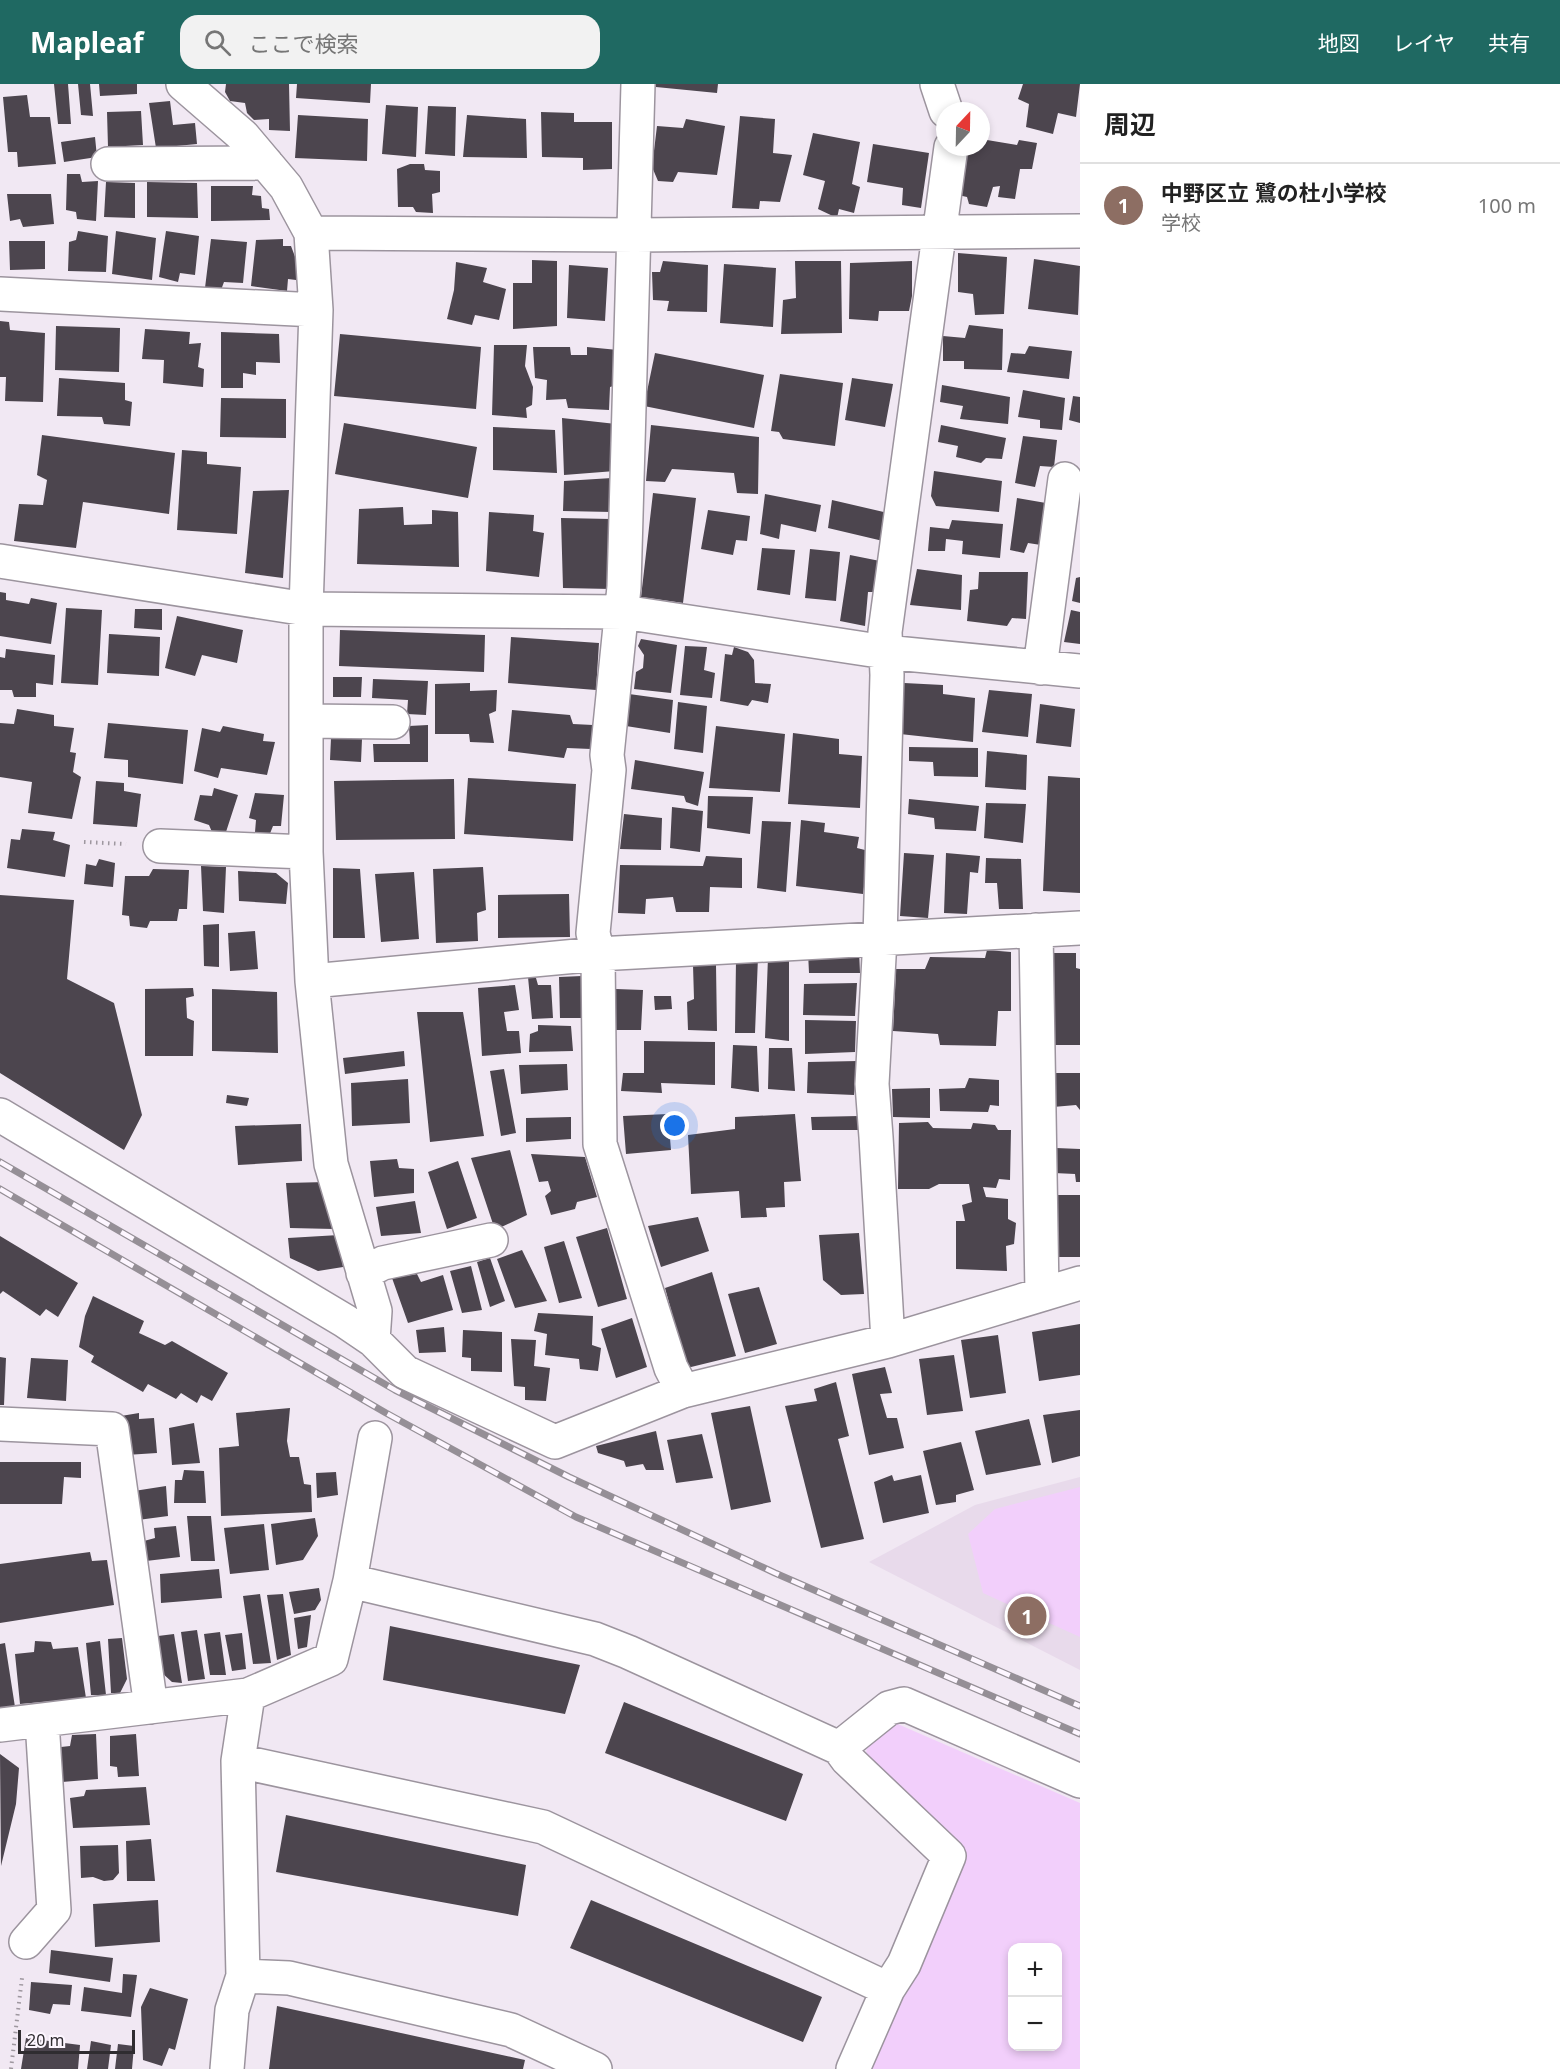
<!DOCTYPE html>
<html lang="ja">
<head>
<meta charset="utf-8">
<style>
  :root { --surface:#fff; --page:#f2f2f2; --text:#222; --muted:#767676; --line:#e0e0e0; --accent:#1f6962 }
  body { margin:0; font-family:"Noto Sans","Noto Sans JP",sans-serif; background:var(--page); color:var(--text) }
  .controls { position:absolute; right:18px; bottom:18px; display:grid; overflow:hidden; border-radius:12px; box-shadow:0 3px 9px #0003 }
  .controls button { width:54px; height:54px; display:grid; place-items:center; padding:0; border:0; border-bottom:2px solid var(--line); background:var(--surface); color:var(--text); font:30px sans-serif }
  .compass { position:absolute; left:936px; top:18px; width:54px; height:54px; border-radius:50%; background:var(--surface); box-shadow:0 3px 9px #0003; rotate:22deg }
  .scale { position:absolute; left:18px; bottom:15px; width:117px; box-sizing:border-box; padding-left:6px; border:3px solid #2f2c30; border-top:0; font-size:16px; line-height:21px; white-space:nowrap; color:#2f2c30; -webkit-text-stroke:4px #fdf6ff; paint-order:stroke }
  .you { position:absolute; left:675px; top:1042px; width:21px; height:21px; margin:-15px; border:4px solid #fff; border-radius:50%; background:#1a73e8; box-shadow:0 0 0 9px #1a73e833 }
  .badge { display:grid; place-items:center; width:39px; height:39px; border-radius:50%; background:var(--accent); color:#fff; font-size:20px; font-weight:700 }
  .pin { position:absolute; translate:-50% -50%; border:3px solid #fff; box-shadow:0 2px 6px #0006 }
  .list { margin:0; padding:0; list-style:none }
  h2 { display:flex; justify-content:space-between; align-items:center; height:78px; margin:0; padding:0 24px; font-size:26px }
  h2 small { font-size:20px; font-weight:400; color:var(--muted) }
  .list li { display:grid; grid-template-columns:39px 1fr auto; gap:18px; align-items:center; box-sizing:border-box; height:84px; padding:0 24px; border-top:2px solid var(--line) }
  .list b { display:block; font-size:22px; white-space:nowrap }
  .list p { margin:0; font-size:20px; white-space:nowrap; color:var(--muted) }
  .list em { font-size:20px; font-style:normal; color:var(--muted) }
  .icon { flex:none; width:33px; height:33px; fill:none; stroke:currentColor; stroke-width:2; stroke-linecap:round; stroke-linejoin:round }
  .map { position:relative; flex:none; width:1080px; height:1985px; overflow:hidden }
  header { display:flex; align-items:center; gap:36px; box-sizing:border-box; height:84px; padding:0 30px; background:var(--accent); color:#fff }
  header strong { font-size:28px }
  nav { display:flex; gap:33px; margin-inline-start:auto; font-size:21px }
  .search { width:420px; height:54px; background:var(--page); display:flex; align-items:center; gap:15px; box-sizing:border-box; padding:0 21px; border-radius:18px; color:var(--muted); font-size:22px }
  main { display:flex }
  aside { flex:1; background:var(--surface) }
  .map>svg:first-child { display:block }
  .built { fill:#e8daeb }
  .green { fill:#f2cffb; fill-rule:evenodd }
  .building { fill:#4c454e }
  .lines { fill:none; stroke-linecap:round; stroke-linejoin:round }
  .minor-casing { stroke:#9c949e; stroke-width:36 }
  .path { stroke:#9e979f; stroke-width:4; stroke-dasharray:1.5 4.5; stroke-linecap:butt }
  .minor { stroke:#fff; stroke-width:33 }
  .rail-casing { stroke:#958f96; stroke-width:7 }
  .rail { stroke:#fdf6ff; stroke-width:4.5; stroke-dasharray:14; stroke-linecap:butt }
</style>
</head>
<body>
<header>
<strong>Mapleaf</strong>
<div class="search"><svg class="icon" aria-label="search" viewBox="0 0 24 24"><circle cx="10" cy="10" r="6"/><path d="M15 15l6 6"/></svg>ここで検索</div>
<nav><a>地図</a><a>レイヤ</a><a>共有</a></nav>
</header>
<main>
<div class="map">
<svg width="1080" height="1985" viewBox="0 0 1080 1985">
  <rect width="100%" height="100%" fill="#f1e8f3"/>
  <path class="built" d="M1080 1393V1586L869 1478 975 1421Z"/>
  <path class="green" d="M1080 1403V1553L983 1509 968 1450 995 1425Z
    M893 1638 1080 1719V1985H870L967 1771 866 1670 868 1656ZM1012 1864H1058V1962H1012Z"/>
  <path class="building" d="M54 0H68L71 40H58Z
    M78 0H90L93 32 81 31Z
    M99 0H137V10L100 12Z
    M226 0H289L290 47 269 46V35L254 36 247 29 245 19 230 17 225 8Z
    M297 0H371L370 19 296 14Z
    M656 0H718L717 9 656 3Z
    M1023 0H1080L1076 33 1058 29 1053 50 1026 43 1029 20 1018 15Z
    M27 11 30 33H50L56 80 18 83 17 68H8L3 13Z
    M170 17 173 41 195 39 197 60 156 64 149 19Z
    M386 21 418 23 416 73 382 70Z
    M428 22 456 23 455 72 425 70Z
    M141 27 143 61 108 63 107 28Z
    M541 28 574 29V38H612V85L583 86V74L542 73Z
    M298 31 368 35 367 77 295 74Z
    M467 31 526 35 527 74 463 73Z
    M740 32 775 35 773 69 792 71 780 118 760 117 759 125 732 124Z
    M686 35 725 42 717 91 678 88 673 98 658 97 652 83 657 42 683 44Z
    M813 49 860 58 852 100 860 103 854 129 839 125 837 134 818 125 825 97 803 91Z
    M95 53 97 73 64 78 61 58Z
    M981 55 1017 61 1019 56 1037 59 1032 85H1020L1015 115 998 113 1000 102 993 103 987 123 969 120 967 113 958 111 965 63H981Z
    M873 60 929 69 921 124 902 121 903 104 867 98Z
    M410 80H424L425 86 440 87V108L432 110 433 129 416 128 413 123H398L397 85Z
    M67 90H80L82 98 98 97 96 137 77 135 76 128 66 126Z
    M106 98 135 99V134L104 133Z
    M147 98 197 99 198 134 147 133Z
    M211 102H253L252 111 261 112 262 124 269 125 270 136 211 137Z
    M7 110H51L54 140 23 143 20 135 10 137Z
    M78 147 108 152 106 188 68 187 69 158 76 156Z
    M116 147 156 154 152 196 112 190Z
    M166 147 199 152 195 191 180 189 178 198 159 193Z
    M211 155 247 158 243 199 224 198 221 206 205 204Z
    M283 155V162H291L297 178 296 196 288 195 287 207 251 202 256 156Z
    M9 157H45V185L10 186Z
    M958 169 1007 173 1004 230 975 231 973 210 958 208Z
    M1034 175 1080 182 1078 231 1028 225Z
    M532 176 557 177V242L513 245V199H532Z
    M663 177 708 181 707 228 667 227 669 217 653 216 652 188H660Z
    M795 177H841L842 249 781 250 783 216 796 214Z
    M912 177V212L909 227H879L878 237 849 235 850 179Z
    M456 178 487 184 483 198 506 205 499 236 475 231 472 241 447 235 454 206Z
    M724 180 776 184 773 243 720 239Z
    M569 181 608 184 605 237 567 234Z
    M0 237 9 238 10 246 45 249 43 318 5 317 6 293H0Z
    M969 241 1003 245 1002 286 964 285V277H943V252L965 254Z
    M56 242 120 244 119 288 55 286Z
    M145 245 190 248 189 260 201 259 198 283 204 285 203 303 163 299 164 276 142 275Z
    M221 248 279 250 280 279 256 278V291L243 289V304H221Z
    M340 250 481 263 476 325 334 312Z
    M494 261H527L525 282 533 303 532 321 526 324 527 334 492 331Z
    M1029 262 1072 267 1069 295 1007 288 1011 269 1025 270Z
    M533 263H570L571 271H587V263L618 266 617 301 610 303 609 326 568 324 566 315 546 316 547 296 535 294Z
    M655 269 764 291 754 344 644 322Z
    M780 290 843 299 835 362 783 355 779 348 771 347Z
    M59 294 125 299V316L132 318 130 342 104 340 102 333 57 332Z
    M852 294 893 300 885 343 845 336Z
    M942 301 1010 313 1008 340 960 335 963 322 940 318Z
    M1023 306 1065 314 1062 346 1040 344V336L1018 333Z
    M1073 312 1080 313V339L1069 336Z
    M221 314 286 315V354L220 353Z
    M562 334 616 340 615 387 564 391Z
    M344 339 477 363 468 414 335 390Z
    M651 341 759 353 758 410 737 409 734 389 672 385 665 398 646 397Z
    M941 341 1006 354 1002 375 986 374 981 379 956 373 958 362 938 358Z
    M493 343 555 346 557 389 493 386Z
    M42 351 175 369 169 430 83 418 76 464 14 457 19 420 43 421 47 396 37 391Z
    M1023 352 1057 356 1054 383 1040 382 1035 403 1015 399Z
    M182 366 207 368V380L241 383 237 450 177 446Z
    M934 387 1002 397 999 428 936 422 931 412Z
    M612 394V428L563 427 564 397Z
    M289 406 283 494 245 489 253 407Z
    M653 409 696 414 683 519 641 513Z
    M765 410 821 421 816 448 781 440 779 455 760 450Z
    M1017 414 1046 419 1041 461 1028 459 1024 469 1010 466Z
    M832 416 888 429 883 457 828 444Z
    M403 423 404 441 432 440V426L458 428 459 483 357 480 359 425Z
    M708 426 750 432 747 457 736 456 733 471 701 465Z
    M489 428 534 431 533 447 544 449 539 493 486 487Z
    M561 434 611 435V505L563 504Z
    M952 436 1003 440 1000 474 962 470 963 457 946 455 945 467H928L930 443 949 445Z
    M762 464 795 466 790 511 757 506Z
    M810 465 840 468 836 517 805 514Z
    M850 471 880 477 876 508H868L865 542 840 537Z
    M917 485 962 491 961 526 910 521Z
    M979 488H1028L1026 535 1012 534 1007 542 967 537 970 506 978 505Z
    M1080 493V519L1072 517 1076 494Z
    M0 508 6 509V516L29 520 31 514 57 519 51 560 0 552Z
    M66 524 102 526 98 601 61 599Z
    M135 525H162V546L134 544Z
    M1071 526 1080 528V560L1064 558Z
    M177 532 243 546 237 579 202 571 195 592 165 584Z
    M340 546 485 551 484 588 339 582Z
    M109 550 160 553 159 592 107 589Z
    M511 553 599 559 596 606 508 599Z
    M641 555 677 561 671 609 634 605 636 588 643 584 644 571 638 562Z
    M685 562 707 563 704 586 715 589 712 614 680 611Z
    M734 563 748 568 754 576 755 599 771 600 768 619 752 616 748 622 720 617 725 570 732 571Z
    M6 565 55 571 53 601 36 599V613H14L12 606H0V573L5 574Z
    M333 593H362L361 613H333Z
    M373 595 428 597 426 631 407 630 408 616 372 614Z
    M470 599V607L497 606 496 627 489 630 494 659 470 658 469 650H435V600Z
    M904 599 943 601V610L975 614 973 658 900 650Z
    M989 606 1032 610 1028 653 982 648Z
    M629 610 673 616 670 649 626 642Z
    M678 618 707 622 703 669 674 665Z
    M1040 620 1075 625 1071 663 1036 659Z
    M17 625 54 631V642L74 644 70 668 76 669 73 688 81 693 72 735 28 729 32 698 0 693V639L14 640Z
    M512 626 570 631 573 640 593 641 591 665 567 664 564 674 508 667Z
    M108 639 188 646 183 700 128 693V676L104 674Z
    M428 641V678H374L373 660H410L409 642Z
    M223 642 264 650 263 657 275 658 267 691 221 684 218 694 194 687 202 644 220 648Z
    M716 642 785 650 780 708 709 704Z
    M793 649 839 655V670L862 672 860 724 788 720Z
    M331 654 362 655 361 678 330 676Z
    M909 663 978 664V693L934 692 933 678 909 677Z
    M987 667 1027 671 1026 706 985 703Z
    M635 676 704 688 698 722 686 718 684 712 631 705Z
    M1048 692 1080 694V809L1043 807Z
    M468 694 576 700 573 757 464 750Z
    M454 695 455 755 336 756 334 697Z
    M96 697 124 699V707L141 710 137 743 93 740Z
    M214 704 238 711 225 751 212 748 209 741 194 736 200 711 212 712Z
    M255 709 284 711 281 742H273L269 752 255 748 256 736 249 734Z
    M708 712 753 713 750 750 707 744Z
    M909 715 979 722 976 747 935 745 934 734 908 730Z
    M986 719 1026 720 1023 759 984 754Z
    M672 723 703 727 700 768 670 764Z
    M624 730 662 734 661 766 620 765Z
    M801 736 825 739 824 748 859 753 857 764 869 767 863 810 796 802Z
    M762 737 791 738 786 808 757 804Z
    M22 745 55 748 53 756 70 761 65 793 7 784 11 755 20 756Z
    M904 769 934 771 928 834 900 832Z
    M946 769 980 772 978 789 970 788 967 830 944 829Z
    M706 772 742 774V804L710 803 709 828H676L673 813 646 815 645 830 618 829 620 781 703 782Z
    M986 774 1021 775 1023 825H999L997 799H985Z
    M99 775 115 779 113 803 84 800 86 780 96 782Z
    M201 782 226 783 224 829 203 827Z
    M483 783 486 826 477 829 478 857 436 859 433 785Z
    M333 784 360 785 365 854H333Z
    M153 785 189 786 187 825H179L177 837H150L147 844 130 842 129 832 122 831 125 792H149Z
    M238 787 276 789 288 799 286 820 239 817Z
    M414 788 419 855 381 858 375 790Z
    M569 810 570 853 498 854V811Z
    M0 811 74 816 67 895 114 919 142 1031 124 1066 0 989Z
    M219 840V883L204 882 203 841Z
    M255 847 258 885 230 887 228 849Z
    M859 866 860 889H809L808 868Z
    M987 866 1011 868V927H998L996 962 940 961 938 950 893 947 896 885H925L930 873 985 874Z
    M1051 869H1076V884L1080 885V961H1052Z
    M758 873 755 949H735L736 876Z
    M768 873 789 874V957L765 954Z
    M693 881H716L717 947 688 946 687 918 694 915Z
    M582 892 583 934H560L559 893Z
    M528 893 536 894 538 901H551L553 934 532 935Z
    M857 899 855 932 803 931 804 900Z
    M515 901 519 926 504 928 507 947H519L521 969 482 972 478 904Z
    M193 904 194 912 186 914 187 934 194 937 193 972H145V905Z
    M212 905 277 908 278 969 212 967Z
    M616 905 643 906 641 946H615Z
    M654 912H671L672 925 655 926Z
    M417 928H463L484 1052 430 1058Z
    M805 936 856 937 855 968 805 970Z
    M538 941 571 942 573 967 529 968 530 950 538 947Z
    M644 957 715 958V1001L661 999 662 1009 621 1007 623 989H644Z
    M733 961 757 962 759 1008 731 1004Z
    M769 964H792L795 1007 768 1005Z
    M404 967 405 982 345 990 343 974Z
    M858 977 854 1011 807 1009 808 978Z
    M567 980 568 1006 521 1010 519 981Z
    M504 985 516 1049 501 1052 490 987Z
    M1053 989H1080V1026L1076 1021 1053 1023Z
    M969 994 999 996V1022L990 1021 988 1028 940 1027 939 1005 965 1004Z
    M408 995 410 1039 352 1042 351 999Z
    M930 1004V1034L893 1033 892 1005Z
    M227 1011 249 1014 247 1022 226 1019Z
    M668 1030 671 1066 626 1070 623 1032Z
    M795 1030 801 1097 784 1098 785 1123 766 1124 767 1133 741 1134 739 1107 691 1110 688 1051 735 1045V1033Z
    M859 1032 861 1046H812L811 1033Z
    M571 1033V1055L526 1058V1034Z
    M928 1038 933 1044 971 1045 973 1039 995 1041 998 1046H1011L1010 1096 999 1095 996 1104 983 1103 986 1113 1008 1115V1135L1016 1139 1014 1160 1006 1162 1007 1187 956 1185V1137H965L962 1121 972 1118 969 1100H939L929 1105H898L899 1039Z
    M301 1040 302 1077 238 1081 235 1042Z
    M1056 1064 1080 1065V1098H1076L1075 1090 1054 1089Z
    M510 1066 527 1131 495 1146 471 1074Z
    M531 1070 585 1073 597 1113 577 1118 575 1125 551 1131 545 1112 551 1107 548 1097 539 1098Z
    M397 1075 399 1084 414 1085V1109L374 1113 370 1077Z
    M458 1077 477 1134 447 1145 428 1088Z
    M326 1098 334 1145 290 1144 286 1099Z
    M1054 1111H1080V1173H1059V1150L1054 1145Z
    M415 1117 421 1149 381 1152 376 1123Z
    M698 1133 709 1167 661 1183 648 1142Z
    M607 1144 627 1215 598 1223 576 1153Z
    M859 1149 864 1210 841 1211 823 1196 819 1151Z
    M339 1151 343 1183 318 1187 290 1174 288 1154Z
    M0 1152 78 1199 58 1233 46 1225 40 1232 3 1207 0 1210Z
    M564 1157 582 1214 559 1219 544 1163Z
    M522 1166 547 1217 515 1224 497 1175Z
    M490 1174 505 1217 490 1223 477 1178Z
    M471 1182 482 1226 462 1229 450 1187Z
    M712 1188 736 1272 687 1284 665 1204Z
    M417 1190 421 1198 443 1191 453 1226 408 1239 392 1194Z
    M759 1203 777 1260 745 1269 728 1210Z
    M93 1212 144 1237 139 1249 165 1261 172 1257 228 1289 212 1317 201 1311 197 1319 181 1309 176 1315 148 1300 143 1308 91 1278 94 1272 79 1263 85 1232Z
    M538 1229 593 1232 592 1261 601 1264 598 1287 580 1285 579 1275 545 1271 547 1250 534 1247Z
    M632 1234 647 1283 616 1294 601 1245Z
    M1080 1240V1291L1039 1297 1032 1248Z
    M444 1243 446 1268 419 1269 416 1246Z
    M463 1246 502 1248V1288L471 1287V1274L462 1273Z
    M998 1251 1006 1309 970 1314 961 1256Z
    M511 1255 536 1256 534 1282 550 1284 546 1317 525 1316V1303L514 1302Z
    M954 1271 963 1327 927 1331 919 1275Z
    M0 1273 6 1274 4 1321H0Z
    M31 1274 68 1276 66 1317 27 1314Z
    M885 1283 892 1309 880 1310 887 1334H897L904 1364 869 1371 852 1290Z
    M836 1298 849 1352 838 1355 864 1455 821 1464 785 1322 817 1317 814 1305Z
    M750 1322 771 1418 731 1426 711 1329Z
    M290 1324 287 1357 290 1373H299L304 1400 311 1401 312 1428 221 1432 219 1364 239 1362 236 1329Z
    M1080 1326V1372L1052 1379 1043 1331Z
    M139 1329V1335L154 1334 157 1369 126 1371 121 1332Z
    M1029 1335 1041 1381 986 1391 975 1347Z
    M194 1339 200 1379 172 1381 169 1344Z
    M656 1347 664 1386H646L643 1380 626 1383 624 1377 598 1369 596 1362Z
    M702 1350 713 1394 676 1399 667 1356Z
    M961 1358 974 1406 956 1411V1418L936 1421 923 1367Z
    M0 1378H81V1394L64 1393 62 1420H0Z
    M184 1386 204 1387 206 1419H174L175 1396H182Z
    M336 1388 338 1411 317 1414 316 1389Z
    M892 1391 894 1397 921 1391 929 1429 883 1439 874 1398Z
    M166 1402 168 1432 138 1436 134 1407Z
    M187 1432H211L215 1477H191Z
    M315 1434 318 1452 303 1476 276 1481 271 1440Z
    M264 1440 269 1486 230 1490 224 1444Z
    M176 1442 180 1473 146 1477 144 1457 155 1454 154 1444Z
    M90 1468 92 1477 107 1476 114 1521 0 1539V1480Z
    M219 1485 222 1514 161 1519 160 1490Z
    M319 1504 321 1516 315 1526 294 1530 289 1508Z
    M260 1510 271 1579 253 1580 243 1512Z
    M283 1510 291 1571 277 1576 267 1511Z
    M311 1531 307 1563 298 1565 294 1534Z
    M390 1542 580 1581 565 1630 383 1596Z
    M197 1546 205 1595 188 1597 181 1548Z
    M220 1548 226 1591H210L204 1550Z
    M242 1549 246 1585 232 1587 225 1551Z
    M174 1550 182 1599 172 1598 161 1588 158 1552Z
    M122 1554 127 1595 120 1609H111L108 1555Z
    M35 1557 51 1558 53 1565 78 1563 86 1614 20 1620 15 1570 34 1568Z
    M100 1557 106 1611H91L86 1559Z
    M5 1559 15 1623 0 1624V1560Z
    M624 1618 803 1690 786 1737 605 1669Z
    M96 1650 98 1695 62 1698 61 1663 70 1662 72 1651Z
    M136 1650 139 1692 118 1693 117 1683 110 1682V1652Z
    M0 1670 19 1684 16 1720 1 1782Z
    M146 1703 150 1741 73 1744 70 1714 84 1712 86 1706Z
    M286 1731 526 1781 518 1832 276 1788Z
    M151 1755 155 1797H127L126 1757Z
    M118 1761 119 1789 113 1796 104 1797 93 1793 81 1794 80 1762Z
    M158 1816 160 1858 95 1863 93 1820Z
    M591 1816 822 1913 803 1958 570 1864Z
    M51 1866 113 1874 110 1898 49 1889Z
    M123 1890 137 1891 131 1933 81 1927 84 1903 122 1909Z
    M31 1898 72 1901 70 1921 53 1920 50 1930 29 1926Z
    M150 1904 188 1915 175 1966 169 1964 162 1982 143 1976 141 1923Z
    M277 1922 525 1976 523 1985H269Z
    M26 1954 80 1961 78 1985H21Z
    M91 1957 111 1961 108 1985H87Z
    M118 1960 134 1962 132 1985H115Z"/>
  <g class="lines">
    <g class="minor-casing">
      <path id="minor" d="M183 0 243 52 286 103 311 149 316 226 306 525V768L312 897 331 1080 375 1227 373 1256
        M638 0 624 503 607 671 609 686 593 849 598 870 600 1060 671 1284 683 1307
        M937 0 946 27
        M108 80 266 79
        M311 149 636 151 1080 147
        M0 210 316 226
        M0 477 306 525 623 528 885 568 1080 587
        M1040 584 1065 395
        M307 637 393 638
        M160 762 306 768
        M1036 846 1042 1210
        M312 897 598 870 1080 844
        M0 1031 345 1237 373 1256 405 1288 555 1358 683 1307 888 1257 1080 1199
        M363 1189 383 1179 491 1156
        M888 1257 876 1053 872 1000 880 855 887 591 885 548 951 63
        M0 1340 112 1345 151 1623
        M350 1497 595 1555 628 1568 839 1664 847 1675 949 1772 904 1880 888 1905 853 1985
        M0 1641 248 1611 331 1575 350 1497 375 1354
        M839 1664 889 1624 904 1620 1080 1697
        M238 1677 543 1743 888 1905
        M26 1858 54 1826 42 1637
        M243 1892 289 1894 511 1946 595 1985
        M227 1985 232 1926 243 1892 238 1677 248 1611"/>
    </g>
    <path class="path" d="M84 758 126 760
      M11 1985 22 1894"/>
    <use href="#minor" class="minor"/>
    <g class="rail-casing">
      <path id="rail" d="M0 1078 395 1306 569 1393 775 1489 1080 1622
        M0 1105 386 1329 576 1433 1080 1650"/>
    </g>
    <use href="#rail" class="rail"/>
  </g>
</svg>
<div class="controls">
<button>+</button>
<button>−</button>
</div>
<svg class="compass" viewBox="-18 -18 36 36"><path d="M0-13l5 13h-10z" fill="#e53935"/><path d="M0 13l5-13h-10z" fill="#767676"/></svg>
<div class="scale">20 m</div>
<div class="you"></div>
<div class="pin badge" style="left:1027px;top:1532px;background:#8d6e63">1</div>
</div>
<aside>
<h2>周辺<small></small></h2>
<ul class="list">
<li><span class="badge" style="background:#8d6e63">1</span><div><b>中野区立 鷺の杜小学校</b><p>学校</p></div><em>100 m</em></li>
</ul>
</aside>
</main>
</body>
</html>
